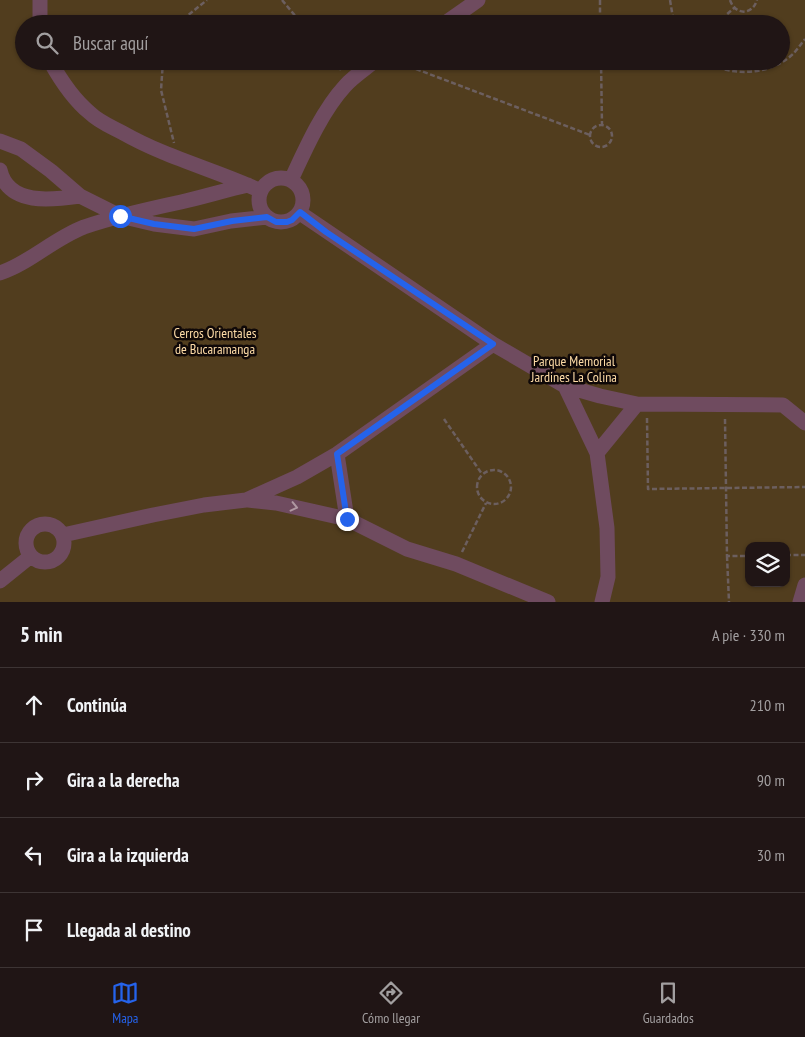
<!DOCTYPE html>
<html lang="es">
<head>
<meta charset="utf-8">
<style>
  :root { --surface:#201515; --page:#281e1e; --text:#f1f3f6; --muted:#a29fa0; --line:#3d3434; --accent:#2563eb }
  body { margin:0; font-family:"PT Sans Narrow",sans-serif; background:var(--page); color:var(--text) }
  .controls { position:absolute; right:15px; bottom:15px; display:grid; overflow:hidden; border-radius:10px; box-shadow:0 1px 4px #0004 }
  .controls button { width:45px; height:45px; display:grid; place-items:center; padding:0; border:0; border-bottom:1px solid var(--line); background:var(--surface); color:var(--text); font:25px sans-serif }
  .stop { position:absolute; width:15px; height:15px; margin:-11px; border:4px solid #2563eb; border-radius:50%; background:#fff }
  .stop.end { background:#2563eb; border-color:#fff; box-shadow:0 1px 5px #0008 }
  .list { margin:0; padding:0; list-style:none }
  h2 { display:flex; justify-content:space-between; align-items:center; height:65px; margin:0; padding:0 20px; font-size:21px }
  h2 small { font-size:16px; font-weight:400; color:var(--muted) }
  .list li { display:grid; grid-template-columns:32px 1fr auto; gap:15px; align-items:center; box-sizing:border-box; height:75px; padding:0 20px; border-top:1px solid var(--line) }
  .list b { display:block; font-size:19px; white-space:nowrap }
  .list em { font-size:16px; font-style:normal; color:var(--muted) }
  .icon { flex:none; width:28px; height:28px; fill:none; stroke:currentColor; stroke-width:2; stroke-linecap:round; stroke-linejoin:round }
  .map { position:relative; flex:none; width:805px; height:602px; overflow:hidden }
  .search { position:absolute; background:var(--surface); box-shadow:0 1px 4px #0004; left:15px; right:15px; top:15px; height:55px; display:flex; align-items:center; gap:12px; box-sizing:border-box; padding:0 18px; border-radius:28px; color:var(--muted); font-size:19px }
  .sheet { height:365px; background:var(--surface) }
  nav { display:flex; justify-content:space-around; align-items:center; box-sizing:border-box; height:70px; border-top:1px solid var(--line); background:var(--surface); font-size:14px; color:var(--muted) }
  nav a { display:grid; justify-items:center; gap:2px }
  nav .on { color:var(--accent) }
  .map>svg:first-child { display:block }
  .green { fill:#513d1e; fill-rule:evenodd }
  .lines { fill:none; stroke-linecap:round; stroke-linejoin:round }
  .path { stroke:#6c5f5f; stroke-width:2.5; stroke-dasharray:5 2.5; stroke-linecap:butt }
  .minor { stroke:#6f4b5f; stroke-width:15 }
  .oneway { stroke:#b098a2 }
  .route { stroke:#2563eb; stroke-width:6 }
  .labels { text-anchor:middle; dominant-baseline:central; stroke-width:5; stroke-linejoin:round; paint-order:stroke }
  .park-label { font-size:14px; fill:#fedca7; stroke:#0f0808 }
</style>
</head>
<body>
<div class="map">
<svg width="805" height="602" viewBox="0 0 805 602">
  <rect width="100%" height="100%" fill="#2b1c1c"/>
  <path class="green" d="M0 0H805V602H0ZM24 24H781V61H24ZM749 546H786V583H749Z"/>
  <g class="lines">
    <path class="path" d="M282 0 302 24
      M600 0V24
      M670 0 674 24
      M730 0C735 15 752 16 757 0
      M177 24 207 0
      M716 24 734 8
      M163 61 161 90 174 143
      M334 61 341 70
      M395 61 590 135
      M601 61 602 125
      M704 61C731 77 769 76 793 54 797 50 801 44 805 39
      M590 136a11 11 0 1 1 22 0a11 11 0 1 1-22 0Z
      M647 418 648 489 805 487
      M444 419 482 474
      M725 419 727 556H749
      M477 487a17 17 0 1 1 34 0a17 17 0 1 1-34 0Z
      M462 552 486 503
      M786 555H805
      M727 556 729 602"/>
    <path class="minor" d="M40 0V24
      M444 24 478 0
      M50 61C60 79 74 100 90 113 99 122 112 127 123 133 167 158 216 170 261 191
      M0 141 21 149 51 171 80 196 120 216 154 224 194 229 231 221 267 217
      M0 170C8 206 52 200 80 196
      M259 200a22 22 0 1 1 44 0a22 22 0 1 1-44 0Z
      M291 180C305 150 322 111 345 86 353 77 365 69 375 61
      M300 213 493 344 565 386 597 453 607 528 608 577 602 602
      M0 273C30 263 53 239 84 227 116 216 148 209 181 202 203 197 226 190 248 185
      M565 386 600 396 637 404
      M597 453 637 404 783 405 805 423
      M337 454 347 519
      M248 500 276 503 347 519 407 549 456 564 548 602
      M26 543a19 19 0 1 1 38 0a19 19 0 1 1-38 0Z
      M63 535 153 515 204 505 246 500 297 477 337 454 493 344
      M0 581 31 556
      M800 602 805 585"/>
  </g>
  <defs><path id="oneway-chevron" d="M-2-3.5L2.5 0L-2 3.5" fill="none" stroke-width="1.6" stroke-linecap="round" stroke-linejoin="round" transform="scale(1.25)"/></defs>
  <use class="oneway" href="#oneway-chevron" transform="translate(294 507) rotate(13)"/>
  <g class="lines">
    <path class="route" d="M120 216 154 224 194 229 232 221 267 217 276 222H287L292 220 300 212 326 232 493 344 337 454 347 519"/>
  </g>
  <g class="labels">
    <g class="park-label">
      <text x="215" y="333">Cerros Orientales<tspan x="215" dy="16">de Bucaramanga</tspan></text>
      <text x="574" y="361">Parque Memorial<tspan x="574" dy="16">Jardines La Colina</tspan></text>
    </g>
  </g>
</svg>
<div class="controls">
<button><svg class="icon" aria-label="layers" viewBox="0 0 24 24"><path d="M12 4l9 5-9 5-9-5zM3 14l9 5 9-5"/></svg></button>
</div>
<div class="stop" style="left:120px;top:216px"></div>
<div class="stop end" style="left:347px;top:519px"></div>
<div class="search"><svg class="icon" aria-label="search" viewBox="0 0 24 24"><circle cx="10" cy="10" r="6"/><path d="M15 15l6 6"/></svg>Buscar aquí</div>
</div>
<section class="sheet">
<h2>5 min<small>A pie · 330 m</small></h2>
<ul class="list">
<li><svg class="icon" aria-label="ahead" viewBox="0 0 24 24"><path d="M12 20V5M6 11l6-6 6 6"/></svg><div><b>Continúa</b></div><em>210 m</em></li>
<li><svg class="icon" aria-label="right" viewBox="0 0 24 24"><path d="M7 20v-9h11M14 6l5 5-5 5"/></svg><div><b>Gira a la derecha</b></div><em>90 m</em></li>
<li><svg class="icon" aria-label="left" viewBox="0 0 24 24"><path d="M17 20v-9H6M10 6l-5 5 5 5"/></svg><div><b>Gira a la izquierda</b></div><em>30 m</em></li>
<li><svg class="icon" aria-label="arrive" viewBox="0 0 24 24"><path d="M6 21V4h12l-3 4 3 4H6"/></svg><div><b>Llegada al destino</b></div></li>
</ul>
</section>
<nav>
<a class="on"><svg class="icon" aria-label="map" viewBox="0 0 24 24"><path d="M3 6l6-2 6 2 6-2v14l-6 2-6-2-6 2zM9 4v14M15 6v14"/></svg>Mapa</a>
<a><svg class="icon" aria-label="directions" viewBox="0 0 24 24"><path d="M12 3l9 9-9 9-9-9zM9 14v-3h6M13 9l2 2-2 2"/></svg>Cómo llegar</a>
<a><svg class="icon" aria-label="saved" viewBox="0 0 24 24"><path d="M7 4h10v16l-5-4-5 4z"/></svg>Guardados</a>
</nav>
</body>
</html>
